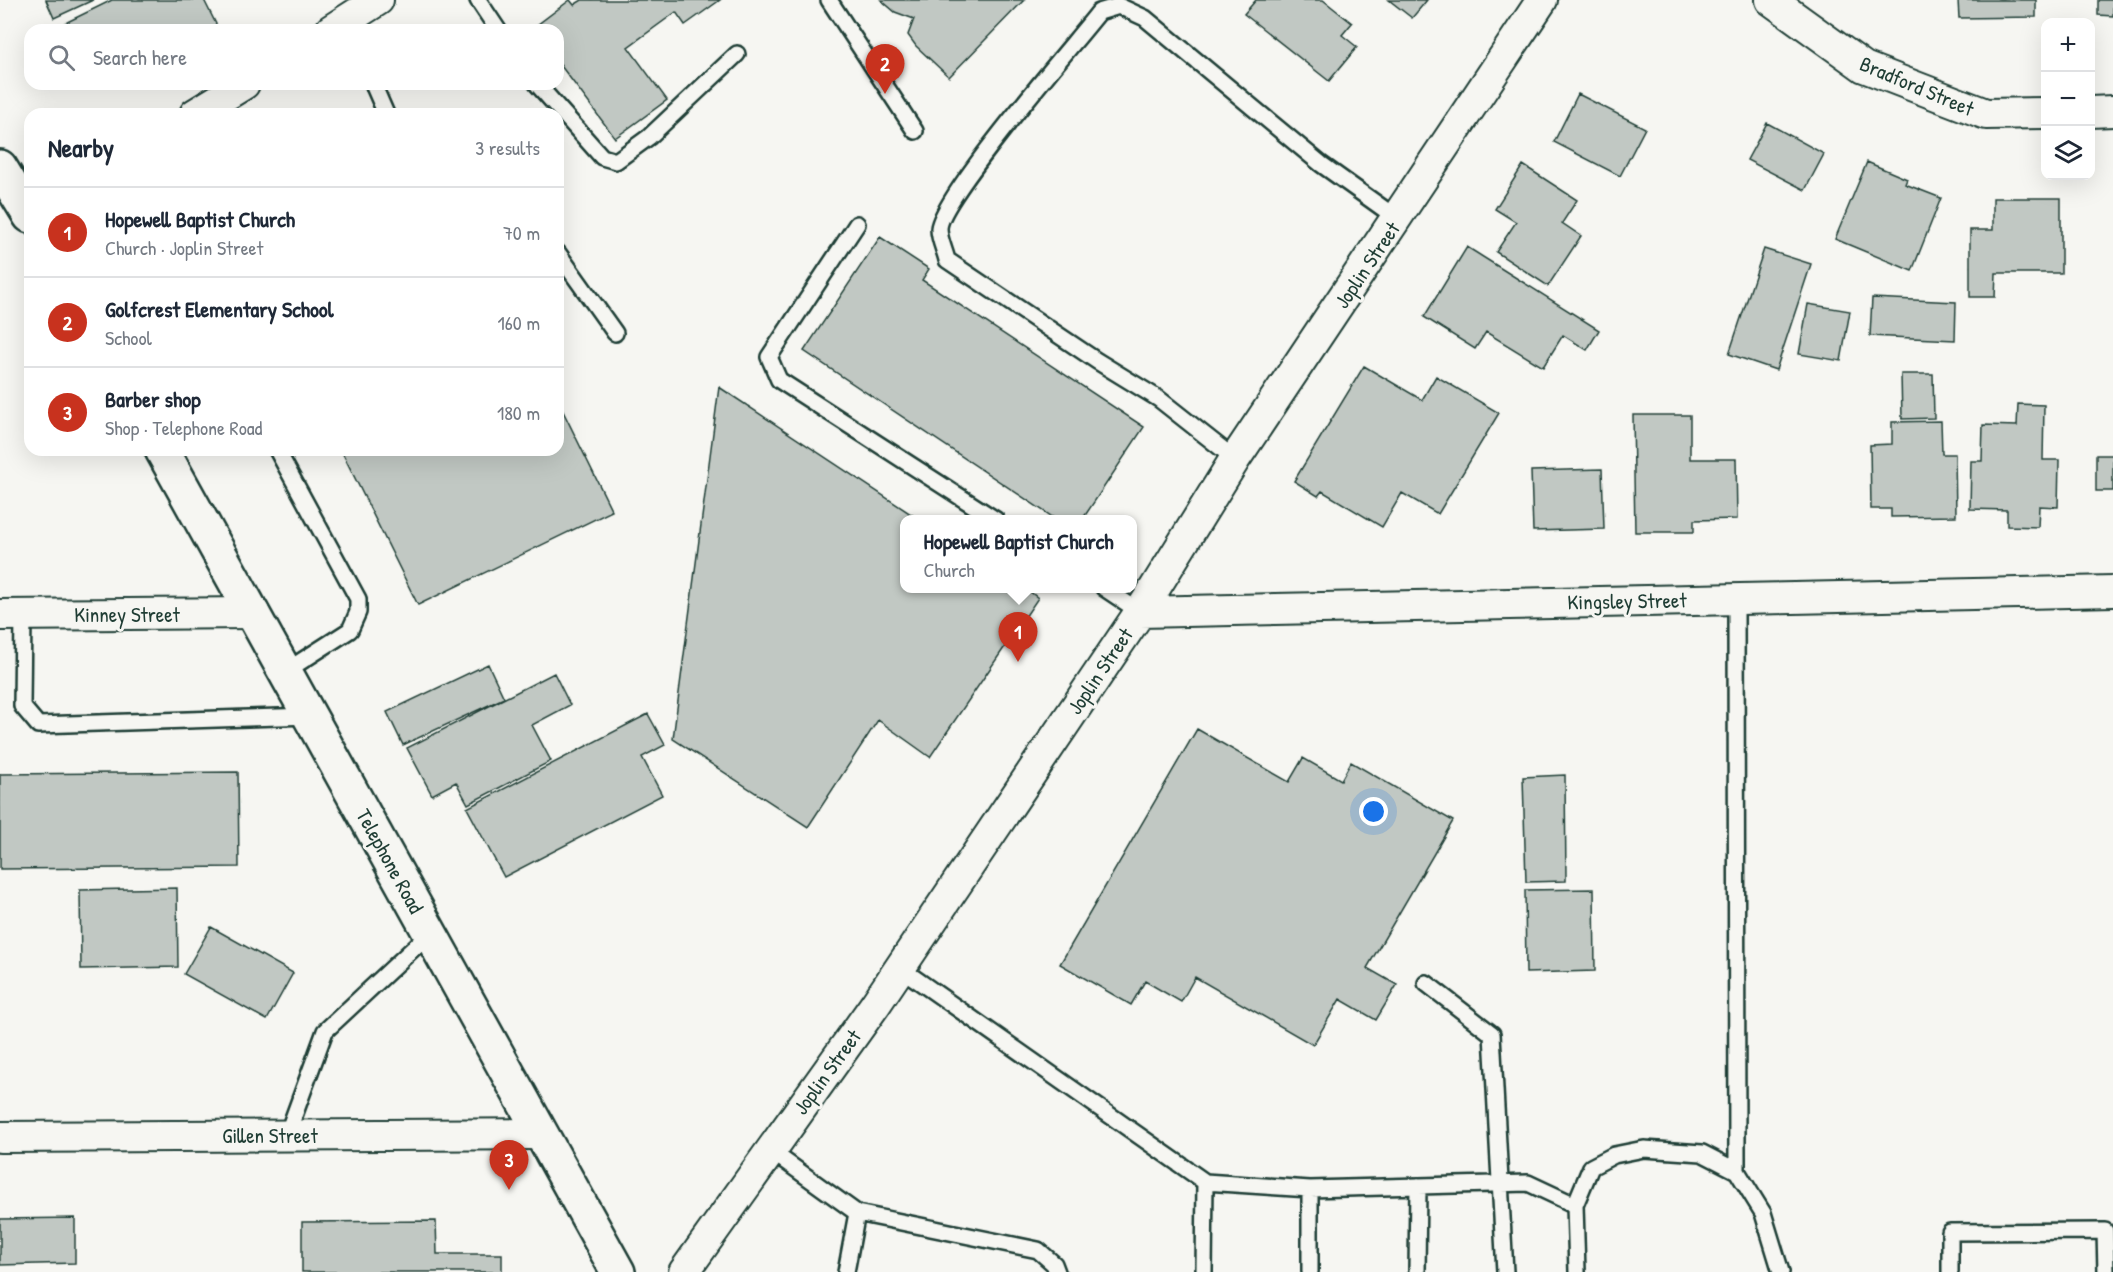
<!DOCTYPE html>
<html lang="en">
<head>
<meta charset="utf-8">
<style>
  :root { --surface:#fff; --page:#f6f6f7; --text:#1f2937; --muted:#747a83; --line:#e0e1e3; --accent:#c8321e }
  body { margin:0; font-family:"Patrick Hand",sans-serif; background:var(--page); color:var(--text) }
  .controls { position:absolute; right:18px; top:18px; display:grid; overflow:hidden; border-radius:12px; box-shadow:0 6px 24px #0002 }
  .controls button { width:54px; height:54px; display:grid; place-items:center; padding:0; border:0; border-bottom:2px solid var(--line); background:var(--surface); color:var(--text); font:30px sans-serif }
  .you { position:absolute; left:1374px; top:812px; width:21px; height:21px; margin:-15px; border:4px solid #fff; border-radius:50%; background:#1a73e8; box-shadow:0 0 0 9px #1a73e833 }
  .badge { display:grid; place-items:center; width:39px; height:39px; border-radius:50%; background:var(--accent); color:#fff; font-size:20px; font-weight:700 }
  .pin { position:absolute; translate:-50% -50px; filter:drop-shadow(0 2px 3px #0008) }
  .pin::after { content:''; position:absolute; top:32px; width:21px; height:18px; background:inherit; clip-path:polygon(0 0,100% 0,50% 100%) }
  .popup { position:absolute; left:900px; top:515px; width:237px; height:78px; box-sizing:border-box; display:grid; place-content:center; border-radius:12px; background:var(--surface); filter:drop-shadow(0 2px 4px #0005); font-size:20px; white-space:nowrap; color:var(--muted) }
  .popup b { font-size:22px; color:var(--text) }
  .popup::after { content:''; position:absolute; left:50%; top:100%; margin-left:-12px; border:12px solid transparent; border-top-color:var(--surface) }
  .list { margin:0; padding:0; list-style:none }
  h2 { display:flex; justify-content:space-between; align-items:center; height:78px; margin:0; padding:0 24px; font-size:26px }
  h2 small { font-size:20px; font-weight:400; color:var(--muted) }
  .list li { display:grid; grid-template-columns:39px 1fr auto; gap:18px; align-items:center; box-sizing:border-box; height:90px; padding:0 24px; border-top:2px solid var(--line) }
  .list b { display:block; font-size:22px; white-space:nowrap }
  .list p { margin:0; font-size:20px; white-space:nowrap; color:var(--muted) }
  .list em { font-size:20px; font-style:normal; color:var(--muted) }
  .icon { flex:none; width:33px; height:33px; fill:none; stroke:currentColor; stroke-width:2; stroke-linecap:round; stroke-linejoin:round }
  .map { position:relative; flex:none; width:2113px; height:1272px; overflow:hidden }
  .search { position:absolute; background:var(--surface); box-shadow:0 6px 24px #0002; left:24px; top:24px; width:540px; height:66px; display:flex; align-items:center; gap:15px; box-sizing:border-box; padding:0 21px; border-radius:18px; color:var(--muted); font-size:22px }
  .panel { position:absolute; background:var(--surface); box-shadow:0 6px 24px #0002; left:24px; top:108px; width:540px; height:348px; border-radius:18px }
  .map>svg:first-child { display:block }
  .building { fill:#c1c8c3; stroke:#1f3d34; stroke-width:1.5 }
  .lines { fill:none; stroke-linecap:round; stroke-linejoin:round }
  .service-casing { stroke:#1f3d34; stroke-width:20 }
  .minor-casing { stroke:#1f3d34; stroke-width:34 }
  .secondary-casing { stroke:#1f3d34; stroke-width:38 }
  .service { stroke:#f6f6f2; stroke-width:15 }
  .minor { stroke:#f6f6f2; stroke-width:30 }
  .secondary { stroke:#f6f6f2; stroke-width:33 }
  .labels { text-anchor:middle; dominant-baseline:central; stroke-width:6; stroke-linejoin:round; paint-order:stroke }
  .street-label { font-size:21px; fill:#1f3d34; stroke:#f6f6f2 }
</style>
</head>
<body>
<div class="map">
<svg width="2113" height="1272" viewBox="0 0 2113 1272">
  <rect width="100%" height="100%" fill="#f6f6f2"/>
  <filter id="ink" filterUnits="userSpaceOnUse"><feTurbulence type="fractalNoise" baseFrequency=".0167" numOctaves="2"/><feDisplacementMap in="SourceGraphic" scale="12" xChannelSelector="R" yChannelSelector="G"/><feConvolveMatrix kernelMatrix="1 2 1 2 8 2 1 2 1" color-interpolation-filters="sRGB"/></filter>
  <g filter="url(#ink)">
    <path class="building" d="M46 0H93L54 18Z
      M112 0H204L219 30H51Z
      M570 0 574 5 582 0H720L685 25 676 12 628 47 667 100 615 138 558 62V30L533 28Z
      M881 0H1024L949 77 916 46 908 35 914 19 895 12Z
      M1256 0H1323L1352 23 1342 35 1357 47 1329 81 1244 14Z
      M1389 0H1427L1412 18Z
      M1958 0H2036V17L1959 18Z
      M2098 0H2113V16L2098 15Z
      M1578 94 1645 128 1620 176 1554 142Z
      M1767 123 1824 154 1805 190 1747 160Z
      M1867 162 1907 179 1905 184 1941 198 1912 271 1835 239Z
      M1523 165 1577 200 1562 223 1581 236 1548 286 1496 252 1516 222 1495 209Z
      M1993 198H2061V273H1996L1995 297H1970V230H1993Z
      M880 237 929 269 922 280 1144 427 1082 520H1057L804 351Z
      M1467 247 1599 330 1587 350 1563 335 1543 367 1486 332 1475 349 1424 317Z
      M1764 249 1811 264 1776 370 1729 354Z
      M1872 298 1956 302 1955 340 1870 336Z
      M1808 304 1850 311 1841 361 1799 354Z
      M1364 366 1422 400 1436 376 1499 413 1438 514 1402 493 1382 527 1322 491 1318 496 1294 481Z
      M1901 374H1933L1934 418 1902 419Z
      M719 387 920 520H904V588H1025L1038 598 930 757 878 720 808 827 673 739Z
      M558 401 612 511 418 605 341 450H558Z
      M2018 404 2044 405 2043 460H2059L2058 507 2039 506 2038 527 2007 526V510L1970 509 1971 461H1982L1983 425 2017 426Z
      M1633 415H1690V459H1736L1737 519 1694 520V532H1635Z
      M1941 421 1942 454H1955L1956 516 1891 517V509H1871L1870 445 1892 444V422Z
      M2096 455H2113V491H2096Z
      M1602 469 1604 529 1533 531 1531 471Z
      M488 664 504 698 403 745 387 712Z
      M554 673 570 705 532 725 551 761 468 804 456 782 432 795 407 748Z
      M648 714 665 745 642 757 662 795 504 877 467 808Z
      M1197 729 1289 782 1303 758 1341 780 1351 762 1453 821 1367 968 1397 985 1376 1020 1340 999 1313 1045 1195 977 1181 1002 1145 981 1131 1005 1060 964Z
      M238 772 239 867 0 869V774Z
      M1565 775 1566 881 1526 882 1523 777Z
      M177 888 178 967 81 969 80 890Z
      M1594 889 1595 971 1526 973 1525 890Z
      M211 927 293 973 267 1020 184 974Z
      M75 1218V1263L0 1265V1219Z
      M436 1221 437 1254H502V1272H302V1222Z"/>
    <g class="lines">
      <g class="service-casing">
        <path id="service" d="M478 0 498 30
          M829 0 915 131
          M373 84 386 114
          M537 84 602 157 616 161 649 137 737 54
          M857 224 769 357 779 380 996 520
          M558 253 615 333
          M277 450 358 599V612L350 630 286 671
          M1235 459 1159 399 1097 361 947 260C945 251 939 239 939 229 939 199 1073 45 1099 12L1119 6 1145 18 1321 164 1398 219
          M1104 588 1140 612
          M1736 599 1737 1171
          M23 615 22 706 38 725 311 716
          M900 968 1205 1182 1310 1189 1528 1183 1575 1205
          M1426 983 1492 1034 1505 1272
          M287 1135 325 1031 430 933
          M771 1151 857 1213 846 1272
          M1310 1189V1272
          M857 1213 1038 1250 1054 1264 1057 1272
          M1204 1272 1205 1182
          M1417 1272 1418 1186
          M1577 1272 1575 1205 1591 1167 1614 1155 1644 1149 1702 1153 1737 1171 1763 1213 1781 1272
          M1950 1272V1232L2105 1231 2106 1272"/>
      </g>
      <g class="minor-casing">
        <path id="minor" d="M1771 0 1864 67 1986 114 2046 113
          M331 30 378 0
          M2090 112 2113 111
          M195 114 244 84
          M1140 612 2113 591
          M0 615 254 613
          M0 1137 540 1134
          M684 1272 875 1005 1140 612 1235 459 1542 0"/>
      </g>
      <g class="secondary-casing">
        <path id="secondary" d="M0 167 30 216
          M162 450 618 1272"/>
      </g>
      <use href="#service" class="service"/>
      <use href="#minor" class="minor"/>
      <use href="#secondary" class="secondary"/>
    </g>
  </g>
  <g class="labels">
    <g class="street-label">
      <text transform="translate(1917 86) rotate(23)">Bradford Street</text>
      <text transform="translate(1367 265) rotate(-56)">Joplin Street</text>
      <text transform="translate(1627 601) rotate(-1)">Kingsley Street</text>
      <text x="127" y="614">Kinney Street</text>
      <text transform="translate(1100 671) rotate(-56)">Joplin Street</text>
      <text transform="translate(390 861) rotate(61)">Telephone Road</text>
      <text transform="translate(827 1072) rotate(-54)">Joplin Street</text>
      <text x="270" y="1135">Gillen Street</text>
    </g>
  </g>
</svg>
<div class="controls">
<button>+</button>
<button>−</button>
<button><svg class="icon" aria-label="layers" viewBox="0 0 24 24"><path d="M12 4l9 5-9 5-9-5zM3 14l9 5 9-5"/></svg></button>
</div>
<div class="you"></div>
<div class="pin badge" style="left:1018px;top:662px">1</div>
<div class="popup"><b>Hopewell Baptist Church</b>Church</div>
<div class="pin badge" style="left:885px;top:94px">2</div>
<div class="pin badge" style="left:509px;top:1190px">3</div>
<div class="search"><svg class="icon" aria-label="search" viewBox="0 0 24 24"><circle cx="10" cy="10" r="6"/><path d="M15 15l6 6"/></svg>Search here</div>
<section class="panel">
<h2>Nearby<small>3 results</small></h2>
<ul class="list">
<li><span class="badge">1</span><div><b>Hopewell Baptist Church</b><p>Church · Joplin Street</p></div><em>70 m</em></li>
<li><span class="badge">2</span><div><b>Golfcrest Elementary School</b><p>School</p></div><em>160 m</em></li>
<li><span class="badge">3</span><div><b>Barber shop</b><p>Shop · Telephone Road</p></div><em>180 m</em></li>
</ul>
</section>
</div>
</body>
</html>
